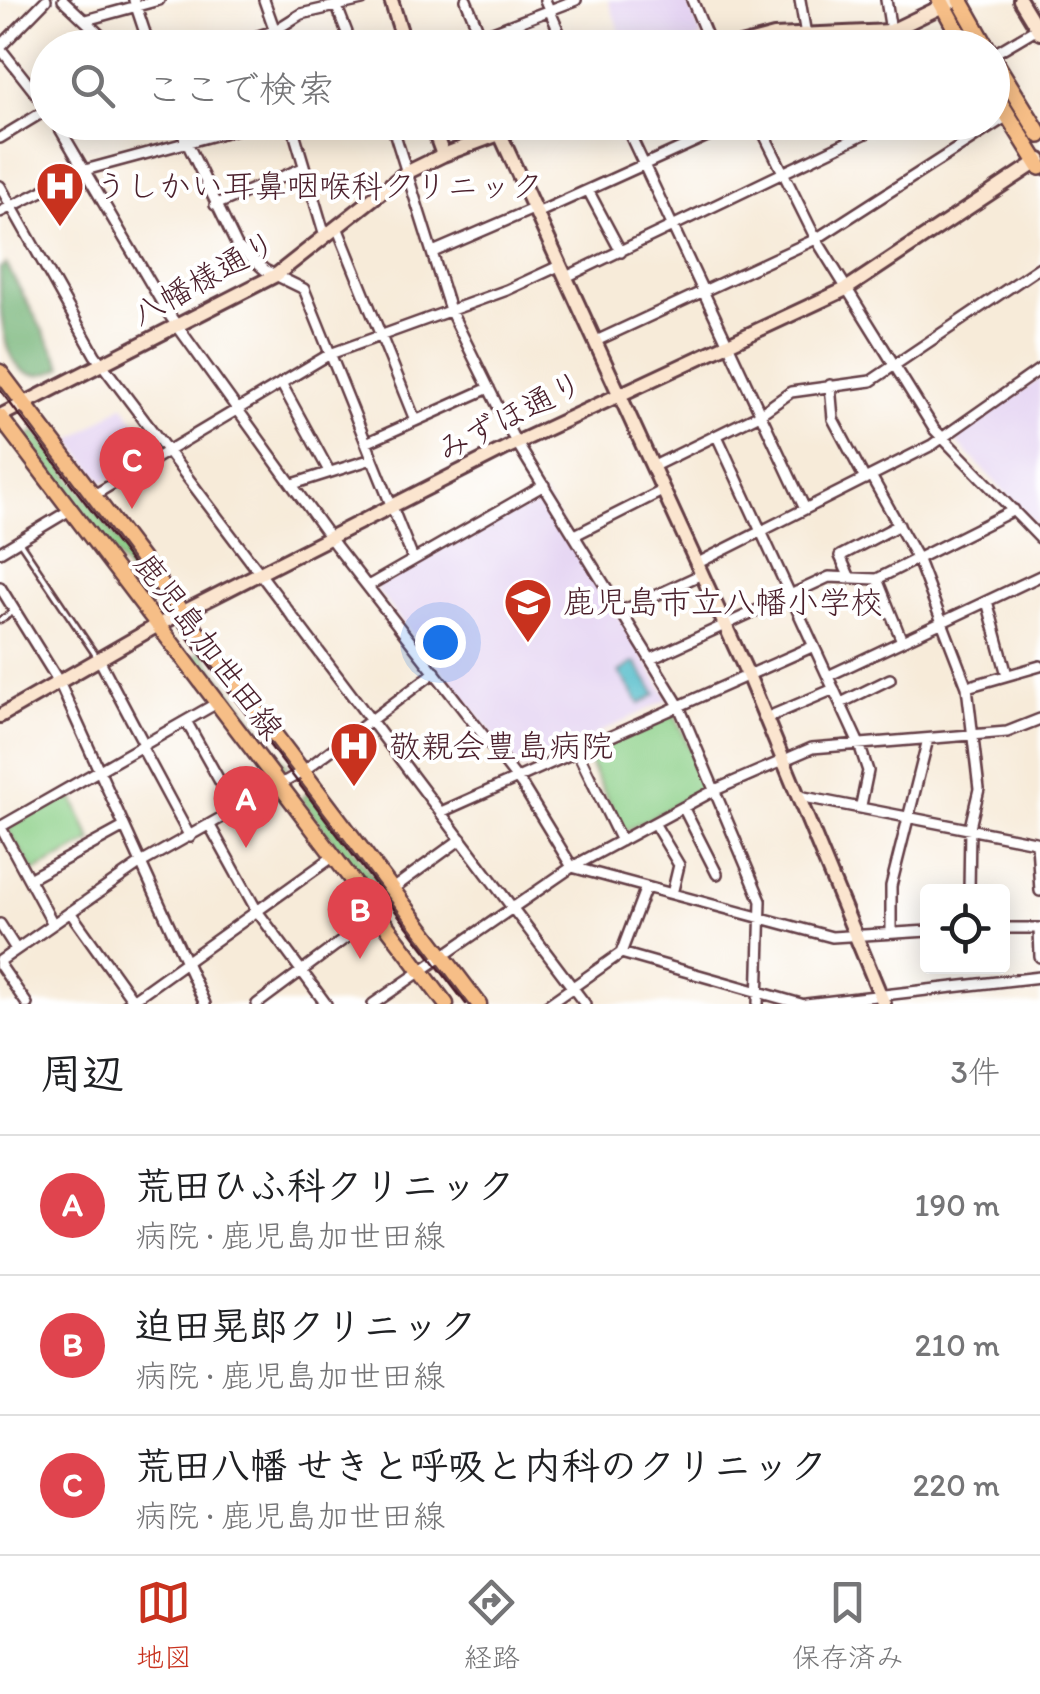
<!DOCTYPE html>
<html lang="ja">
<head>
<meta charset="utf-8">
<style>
  :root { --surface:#fff; --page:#f6f6f6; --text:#202124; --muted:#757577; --line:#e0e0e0; --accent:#c8321e }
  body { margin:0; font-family:Itim,"Klee One",sans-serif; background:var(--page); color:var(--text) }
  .controls { position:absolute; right:30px; bottom:30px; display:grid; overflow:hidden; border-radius:10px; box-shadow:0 5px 25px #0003 }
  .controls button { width:90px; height:90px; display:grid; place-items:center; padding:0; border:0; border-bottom:2px solid var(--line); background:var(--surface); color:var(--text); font:50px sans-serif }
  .you { position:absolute; left:440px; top:642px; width:35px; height:35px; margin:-25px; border:8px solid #fff; border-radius:50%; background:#1a73e8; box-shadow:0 0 0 15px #1a73e833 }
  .badge { display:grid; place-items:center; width:65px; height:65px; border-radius:50%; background:var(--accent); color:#fff; font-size:32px; font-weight:700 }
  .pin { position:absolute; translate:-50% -82px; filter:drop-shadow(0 2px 5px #0008) }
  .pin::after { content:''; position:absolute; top:52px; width:35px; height:30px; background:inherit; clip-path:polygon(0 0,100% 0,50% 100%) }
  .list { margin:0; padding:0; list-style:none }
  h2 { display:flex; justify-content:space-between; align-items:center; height:130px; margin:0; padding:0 40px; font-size:42px }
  h2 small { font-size:32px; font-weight:400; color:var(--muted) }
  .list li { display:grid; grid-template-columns:65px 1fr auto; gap:30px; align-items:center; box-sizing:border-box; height:140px; padding:0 40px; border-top:2px solid var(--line) }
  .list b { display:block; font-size:38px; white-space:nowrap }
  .list p { margin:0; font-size:32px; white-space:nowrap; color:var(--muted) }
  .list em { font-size:32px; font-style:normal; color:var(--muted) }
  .icon { flex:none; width:55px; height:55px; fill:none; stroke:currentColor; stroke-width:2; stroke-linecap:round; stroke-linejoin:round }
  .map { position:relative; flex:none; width:1040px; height:1004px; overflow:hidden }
  .search { position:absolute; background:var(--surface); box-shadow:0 5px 25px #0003; left:30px; right:30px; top:30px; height:110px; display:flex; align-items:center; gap:25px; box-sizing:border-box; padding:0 35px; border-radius:55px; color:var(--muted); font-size:38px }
  .sheet { height:550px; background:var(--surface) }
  nav { display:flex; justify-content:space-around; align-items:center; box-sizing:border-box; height:140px; border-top:2px solid var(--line); background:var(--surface); font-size:28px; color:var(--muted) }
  nav a { display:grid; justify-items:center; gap:5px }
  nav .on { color:var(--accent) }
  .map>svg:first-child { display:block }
  .built { fill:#e4d3f2 }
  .green { fill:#8dd089; stroke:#6c785a; stroke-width:2.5 }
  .forest { fill:#72b275; stroke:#5e6850; stroke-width:2.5 }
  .water { fill:#4fbbc9; stroke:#4c6d7a; stroke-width:2.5 }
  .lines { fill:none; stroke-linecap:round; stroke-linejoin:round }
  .lane-casing { stroke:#643e45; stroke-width:9 }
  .street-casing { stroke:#643e45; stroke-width:14 }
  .secondary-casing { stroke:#643e45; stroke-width:18 }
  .primary-casing { stroke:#643e45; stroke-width:19 }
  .highway-casing { stroke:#643e45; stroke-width:20 }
  .lane { stroke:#fff; stroke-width:4 }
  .street { stroke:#fff; stroke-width:9 }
  .secondary { stroke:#fbe5cf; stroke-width:12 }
  .primary { stroke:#f6be87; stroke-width:14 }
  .highway { stroke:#f6be87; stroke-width:15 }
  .tram { stroke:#4a1f2b; stroke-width:2.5 }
  .labels { text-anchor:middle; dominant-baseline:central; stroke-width:8; stroke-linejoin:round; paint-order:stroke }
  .poi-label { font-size:32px; fill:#4a1f2b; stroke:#fff; text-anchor:start }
  .street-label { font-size:32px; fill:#4a1f2b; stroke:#fff }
</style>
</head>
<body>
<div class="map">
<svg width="1040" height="1004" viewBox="0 0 1040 1004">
  <rect width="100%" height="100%" fill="#fff"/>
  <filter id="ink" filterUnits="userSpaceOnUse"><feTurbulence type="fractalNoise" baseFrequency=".01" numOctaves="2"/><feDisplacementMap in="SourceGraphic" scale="20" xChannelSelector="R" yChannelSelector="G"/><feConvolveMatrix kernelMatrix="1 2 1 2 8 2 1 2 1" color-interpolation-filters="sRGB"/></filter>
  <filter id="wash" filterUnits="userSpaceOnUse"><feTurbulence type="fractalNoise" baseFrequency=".0048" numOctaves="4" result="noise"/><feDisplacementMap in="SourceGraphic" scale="40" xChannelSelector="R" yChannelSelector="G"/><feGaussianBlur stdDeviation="2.25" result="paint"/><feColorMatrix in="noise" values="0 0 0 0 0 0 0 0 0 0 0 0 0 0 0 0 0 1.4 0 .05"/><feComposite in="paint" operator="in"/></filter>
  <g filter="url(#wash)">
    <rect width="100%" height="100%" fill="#f7ebd9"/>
    <path class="built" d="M608 0H688L702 37 683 47 579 48 620 32Z
      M1040 378V529L954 439Z
      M123 405 139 426 119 440 125 448 120 454 129 467 103 483 71 441Z
      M538 493 544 495 669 699 522 770 377 591V585Z"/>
    <path class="green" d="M35 431 159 594 150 601 27 437Z
      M201 651 288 766 280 772 193 657Z
      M673 711 708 787 624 832 584 752Z
      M70 792 92 841 34 872 8 831 10 826Z
      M310 792 424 945 416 951 301 798Z"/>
    <path class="forest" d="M6 264 63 367C0 400 0 317 0 268Z"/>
    <path class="water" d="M635 662 656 694 640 704 619 672Z"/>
  </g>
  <g filter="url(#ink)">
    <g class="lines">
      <g class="lane-casing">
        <path id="lane" d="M19 541 97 657
          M0 620 13 612"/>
      </g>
      <g class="street-casing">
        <path id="street" d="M63 0 114 48
          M134 0 150 48
          M264 0 281 48
          M466 0 481 37
          M545 0 566 48
          M692 0 712 48
          M800 0 806 35
          M886 0 891 31
          M337 7 353 48
          M86 20 159 0
          M837 34 843 48
          M0 47 46 0
          M0 48 48 109
          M196 48 233 44 274 31 301 14 362 0
          M451 48 576 0
          M992 55 1036 29
          M56 122 168 313 336 546 522 785 572 867 832 937 928 931
          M177 122 237 246 265 270 304 289 413 559
          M291 122 325 236
          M391 122 450 310 512 435 678 704 761 901 758 1004
          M624 122 805 509
          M758 122 816 239 934 429 1040 538
          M0 138 48 109
          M0 186 95 355 585 1004
          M589 192 621 252
          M215 205 303 168
          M0 212 85 170 263 122
          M537 213 738 122
          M337 227 415 420
          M433 252 535 208
          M566 277 889 122
          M596 341 816 239 1009 115
          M281 383 329 471
          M830 385 833 419 865 479
          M717 436 859 744 868 771 861 805
          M366 443 489 388
          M654 466 760 414 791 392 871 381 1040 267
          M871 476 918 560 967 687 979 789 970 827 969 892
          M293 484 372 459
          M94 495 330 354 507 290 561 265
          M575 535 664 490
          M0 552 70 510
          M698 563 932 445 1040 369
          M850 578 840 556 899 525
          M877 579 902 641
          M368 586 544 485
          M0 587 59 682 205 1004
          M987 601 1007 675
          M622 611 702 574
          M99 659 144 744
          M651 659 829 577 877 579 1014 510
          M828 676 1040 576
          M967 687 1040 666
          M841 703 890 679
          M766 718 834 689
          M186 721 237 812
          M141 746 190 837
          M577 751 621 841
          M799 796 1040 843
          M683 807 717 874
          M441 812 814 646
          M654 823 679 865 672 894
          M0 826 53 924
          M210 826 257 911 326 1004
          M0 827 217 703
          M1037 844 1040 891
          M29 879 124 827
          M391 890 461 839
          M70 912 135 1003
          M0 924 16 949
          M1002 928H1040
          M1039 928 1040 957
          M891 933V886L928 739
          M621 953 646 887
          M0 961 141 863 302 772 435 672
          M0 965 27 1004
          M127 1004 334 856
          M257 1004 378 914
          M373 1004 572 867 715 790 812 748 1007 732 1040 719
          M549 1004 621 953 801 1004
          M806 1004 1040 977"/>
      </g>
      <g class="secondary-casing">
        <path id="secondary" d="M391 0 406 48
          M1020 0 1040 33
          M729 48 774 36 891 31 955 0
          M431 122 443 155
          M500 134 748 675 884 1004
          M0 416 276 275 404 174 443 155 531 122
          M0 716 158 625 510 446 846 289 1040 160"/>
      </g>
      <g class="primary-casing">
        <path id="primary" d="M0 372 479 1004
          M0 417 446 1004"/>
      </g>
      <g class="highway-casing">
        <path id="highway" d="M940 0 966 48
          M960 0 987 48
          M992 57 1040 135
          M992 90 1040 167"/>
      </g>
      <use href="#lane" class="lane"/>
      <use href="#street" class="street"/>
      <use href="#secondary" class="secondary"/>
      <use href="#primary" class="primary"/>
      <use href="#highway" class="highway"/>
      <path class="tram" d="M0 390 466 1004"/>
    </g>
  </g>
  <defs>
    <g id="hospital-pin" transform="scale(2.5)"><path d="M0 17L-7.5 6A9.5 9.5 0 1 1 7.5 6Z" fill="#c8321e" stroke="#fff"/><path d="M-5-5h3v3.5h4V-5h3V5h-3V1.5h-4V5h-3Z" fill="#fff"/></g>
    <g id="school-pin" transform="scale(2.5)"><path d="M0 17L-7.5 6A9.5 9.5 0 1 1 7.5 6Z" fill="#c8321e" stroke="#fff"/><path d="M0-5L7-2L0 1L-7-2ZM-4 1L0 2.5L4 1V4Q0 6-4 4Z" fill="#fff"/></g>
  </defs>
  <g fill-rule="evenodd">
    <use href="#hospital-pin" x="60" y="186"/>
    <use href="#school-pin" x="528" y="602"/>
    <use href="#hospital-pin" x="354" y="746"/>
  </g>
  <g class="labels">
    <g class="poi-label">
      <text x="95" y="186">うしかい耳鼻咽喉科クリニック</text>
      <text x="563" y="602">鹿児島市立八幡小学校</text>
      <text x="389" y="746">敬親会豊島病院</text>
    </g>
    <g class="street-label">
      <text transform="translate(204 278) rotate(-29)">八幡様通り</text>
      <text transform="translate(510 416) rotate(-27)">みずほ通り</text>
      <text transform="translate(209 646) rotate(53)">鹿児島加世田線</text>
    </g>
  </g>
</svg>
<div class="controls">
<button><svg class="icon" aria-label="locate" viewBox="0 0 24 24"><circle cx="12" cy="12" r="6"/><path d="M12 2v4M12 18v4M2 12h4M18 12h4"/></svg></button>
</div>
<div class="you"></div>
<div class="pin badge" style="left:246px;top:848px;background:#e0444e">A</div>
<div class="pin badge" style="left:360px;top:959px;background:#e0444e">B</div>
<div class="pin badge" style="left:132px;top:509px;background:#e0444e">C</div>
<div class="search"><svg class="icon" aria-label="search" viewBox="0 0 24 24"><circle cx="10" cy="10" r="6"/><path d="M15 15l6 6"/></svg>ここで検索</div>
</div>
<section class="sheet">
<h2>周辺<small>3件</small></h2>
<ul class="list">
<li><span class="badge" style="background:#e0444e">A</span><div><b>荒田ひふ科クリニック</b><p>病院 · 鹿児島加世田線</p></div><em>190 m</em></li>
<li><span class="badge" style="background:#e0444e">B</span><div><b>迫田晃郎クリニック</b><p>病院 · 鹿児島加世田線</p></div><em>210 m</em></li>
<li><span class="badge" style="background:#e0444e">C</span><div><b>荒田八幡 せきと呼吸と内科のクリニック</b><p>病院 · 鹿児島加世田線</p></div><em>220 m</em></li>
</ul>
</section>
<nav>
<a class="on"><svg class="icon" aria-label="map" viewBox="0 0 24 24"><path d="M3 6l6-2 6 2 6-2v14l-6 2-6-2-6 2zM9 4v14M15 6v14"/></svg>地図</a>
<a><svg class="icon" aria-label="directions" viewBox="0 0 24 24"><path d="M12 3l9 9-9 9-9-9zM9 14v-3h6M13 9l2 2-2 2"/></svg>経路</a>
<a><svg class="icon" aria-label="saved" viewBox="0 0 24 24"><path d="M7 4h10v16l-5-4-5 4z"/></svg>保存済み</a>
</nav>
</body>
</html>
